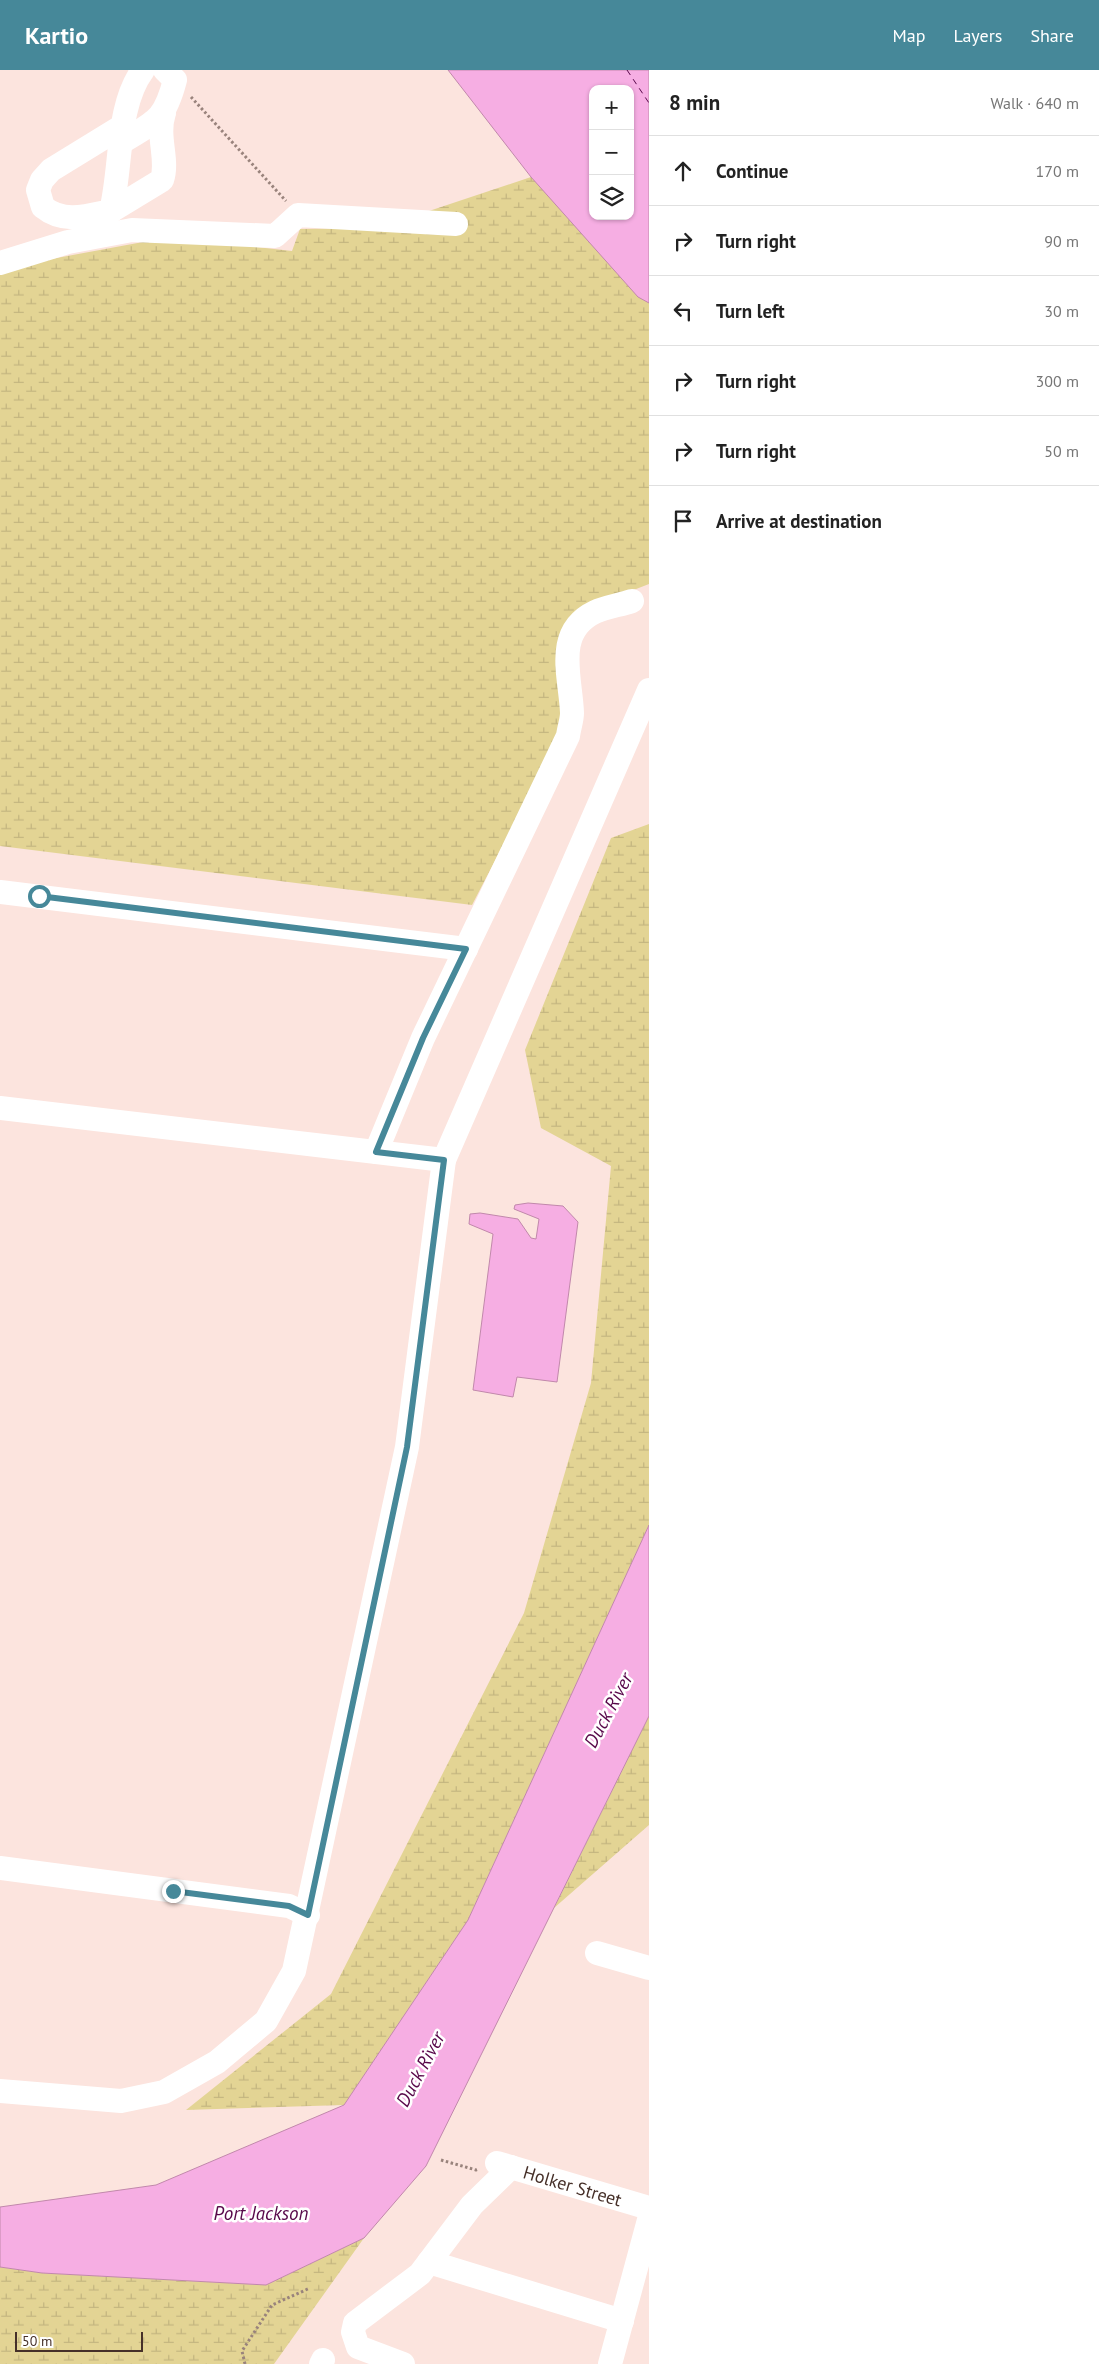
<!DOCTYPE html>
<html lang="en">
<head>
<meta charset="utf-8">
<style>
  :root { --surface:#fff; --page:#f2f2f2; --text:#222; --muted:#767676; --line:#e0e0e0; --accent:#468899 }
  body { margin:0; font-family:"PT Sans",sans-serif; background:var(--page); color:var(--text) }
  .controls { position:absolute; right:15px; top:15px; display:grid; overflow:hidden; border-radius:10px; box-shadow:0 1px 4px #0004 }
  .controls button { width:45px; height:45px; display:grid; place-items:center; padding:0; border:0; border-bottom:1px solid var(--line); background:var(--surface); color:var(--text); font:25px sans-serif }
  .scale { position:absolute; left:15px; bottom:12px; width:128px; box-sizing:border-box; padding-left:5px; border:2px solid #463029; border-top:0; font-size:14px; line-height:18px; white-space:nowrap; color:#463029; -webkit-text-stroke:4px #fff; paint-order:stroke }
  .stop { position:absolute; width:15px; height:15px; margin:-11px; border:4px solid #468899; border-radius:50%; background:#fff }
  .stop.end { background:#468899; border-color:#fff; box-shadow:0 1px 5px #0008 }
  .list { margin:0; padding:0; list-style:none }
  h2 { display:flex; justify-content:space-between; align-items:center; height:65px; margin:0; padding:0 20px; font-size:21px }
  h2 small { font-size:16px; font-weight:400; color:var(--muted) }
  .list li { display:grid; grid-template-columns:32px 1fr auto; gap:15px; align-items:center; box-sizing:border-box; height:70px; padding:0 20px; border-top:1px solid var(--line) }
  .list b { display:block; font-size:19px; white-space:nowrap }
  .list em { font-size:16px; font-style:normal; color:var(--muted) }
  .icon { flex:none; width:28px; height:28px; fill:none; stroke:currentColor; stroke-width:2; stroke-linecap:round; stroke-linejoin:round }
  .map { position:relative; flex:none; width:649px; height:2294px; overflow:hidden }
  header { display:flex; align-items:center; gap:30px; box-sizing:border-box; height:70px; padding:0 25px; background:var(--accent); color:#fff }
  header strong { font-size:24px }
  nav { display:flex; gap:28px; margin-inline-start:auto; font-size:18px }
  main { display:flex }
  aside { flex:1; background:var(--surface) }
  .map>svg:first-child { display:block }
  .wetland { fill:url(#wetland-marsh) }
  .water { fill:#f6aee3; stroke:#c188ab; fill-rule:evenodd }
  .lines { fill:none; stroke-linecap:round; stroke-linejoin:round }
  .ferry { stroke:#58084a; stroke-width:1; stroke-dasharray:6 5; stroke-linecap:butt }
  .path { stroke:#99837c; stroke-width:3; stroke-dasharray:2.5 2.5; stroke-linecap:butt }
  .minor { stroke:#fff; stroke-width:24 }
  .route { stroke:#468899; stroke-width:6 }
  .labels { text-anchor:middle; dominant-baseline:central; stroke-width:5; stroke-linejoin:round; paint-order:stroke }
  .street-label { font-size:18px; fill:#463029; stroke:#fff }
  .water-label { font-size:19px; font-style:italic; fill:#58084a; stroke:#fff }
</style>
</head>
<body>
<header>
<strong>Kartio</strong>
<nav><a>Map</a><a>Layers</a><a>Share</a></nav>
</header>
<main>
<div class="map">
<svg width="649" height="2294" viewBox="0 0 649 2294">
  <defs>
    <pattern id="wetland-marsh" width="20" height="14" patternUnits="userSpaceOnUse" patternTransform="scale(1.25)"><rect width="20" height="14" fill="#e3d494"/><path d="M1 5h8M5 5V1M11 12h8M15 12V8" fill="none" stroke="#c4b680"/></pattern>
  </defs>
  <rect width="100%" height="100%" fill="#fce4de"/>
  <path class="wetland" d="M531 107 649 217V514L590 537 572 606 566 654 472 835 0 776V201L8 197 170 167 292 181 300 159 378 158Z
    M649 754V1455L468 1850 344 2035 186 2040 331 1924 524 1543 591 1313 611 1096 541 1058 525 980 611 768Z
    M649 1646V1755L554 1838Z
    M364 2168 274 2294H0V2197L42 2203 266 2215Z"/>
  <path class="water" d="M448 0H649V233L638 227 531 107ZM593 19H630V146H593Z
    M528 1133 563 1136 578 1152 557 1312 517 1307 513 1327 473 1320 493 1164 469 1154 470 1144 480 1143 518 1149 531 1168 536 1169 539 1149 514 1139 515 1135Z
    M649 1455V1646L426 2096 364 2168 266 2215 42 2203 0 2197V2137L156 2115 344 2035 468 1850Z"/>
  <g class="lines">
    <path class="ferry" d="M627 0 649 33"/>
    <path class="path" d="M191 27 286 131
      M441 2090 476 2100 479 2099
      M245 2294 242 2281 272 2235 310 2218"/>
    <g class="minor">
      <path d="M121 57 51 100 42 110 38 120 43 137C64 154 87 146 111 141 122 98 116 36 143 0"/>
      <path d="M120 73C155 51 164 52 175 10L165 0"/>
      <path d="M111 141 162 110C169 89 156 67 164 43"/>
      <path d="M0 193 68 172 132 160 275 166 298 145 456 154"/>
      <path d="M0 822 466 879"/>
      <path d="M0 1038 444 1090"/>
      <path d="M376 1082 423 968 568 666C569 658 572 650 572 643 571 608 553 562 595 542 606 537 620 535 632 531"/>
      <path d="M0 1798 289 1836 308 1845"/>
      <path d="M597 1883 649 1898"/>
      <path d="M0 2021 121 2031 164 2022 217 1992 266 1951 294 1901 407 1377 444 1090 649 620"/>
      <path id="s1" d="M497 2093 649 2138"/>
      <path d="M429 2192 622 2251"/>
      <path d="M321 2294 323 2290"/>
      <path d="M403 2294 358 2277 353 2262 355 2253 420 2204 472 2135 511 2097"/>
      <path d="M610 2294 649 2150"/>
    </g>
  </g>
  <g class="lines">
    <path class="route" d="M39 826 466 879 423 968 376 1082 444 1090 407 1377 308 1845 289 1836 173 1821"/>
  </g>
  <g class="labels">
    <g class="street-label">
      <text stroke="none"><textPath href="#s1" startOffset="79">Holker Street</textPath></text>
    </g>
    <g class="water-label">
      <text transform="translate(608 1640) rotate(-62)">Duck River</text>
      <text transform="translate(420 1999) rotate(-62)">Duck River</text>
      <text x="261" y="2143">Port Jackson</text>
    </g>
  </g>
</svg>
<div class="controls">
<button>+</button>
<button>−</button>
<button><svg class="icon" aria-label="layers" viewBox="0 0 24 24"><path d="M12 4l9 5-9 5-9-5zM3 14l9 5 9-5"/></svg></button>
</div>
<div class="scale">50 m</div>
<div class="stop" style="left:39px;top:826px"></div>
<div class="stop end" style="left:173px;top:1821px"></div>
</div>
<aside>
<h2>8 min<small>Walk · 640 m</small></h2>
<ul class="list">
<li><svg class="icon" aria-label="ahead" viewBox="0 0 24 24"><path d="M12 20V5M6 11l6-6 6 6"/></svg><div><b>Continue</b></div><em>170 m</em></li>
<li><svg class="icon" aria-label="right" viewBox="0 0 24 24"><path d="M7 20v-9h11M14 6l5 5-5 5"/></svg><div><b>Turn right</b></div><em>90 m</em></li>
<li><svg class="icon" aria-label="left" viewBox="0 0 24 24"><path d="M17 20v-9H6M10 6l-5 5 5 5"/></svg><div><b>Turn left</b></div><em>30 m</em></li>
<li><svg class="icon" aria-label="right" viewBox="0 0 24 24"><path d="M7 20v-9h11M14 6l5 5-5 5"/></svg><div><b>Turn right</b></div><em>300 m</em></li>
<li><svg class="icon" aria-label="right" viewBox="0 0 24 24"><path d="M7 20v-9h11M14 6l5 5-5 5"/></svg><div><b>Turn right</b></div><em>50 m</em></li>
<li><svg class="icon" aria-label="arrive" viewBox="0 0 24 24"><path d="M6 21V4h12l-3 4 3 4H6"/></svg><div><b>Arrive at destination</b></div></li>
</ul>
</aside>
</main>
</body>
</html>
